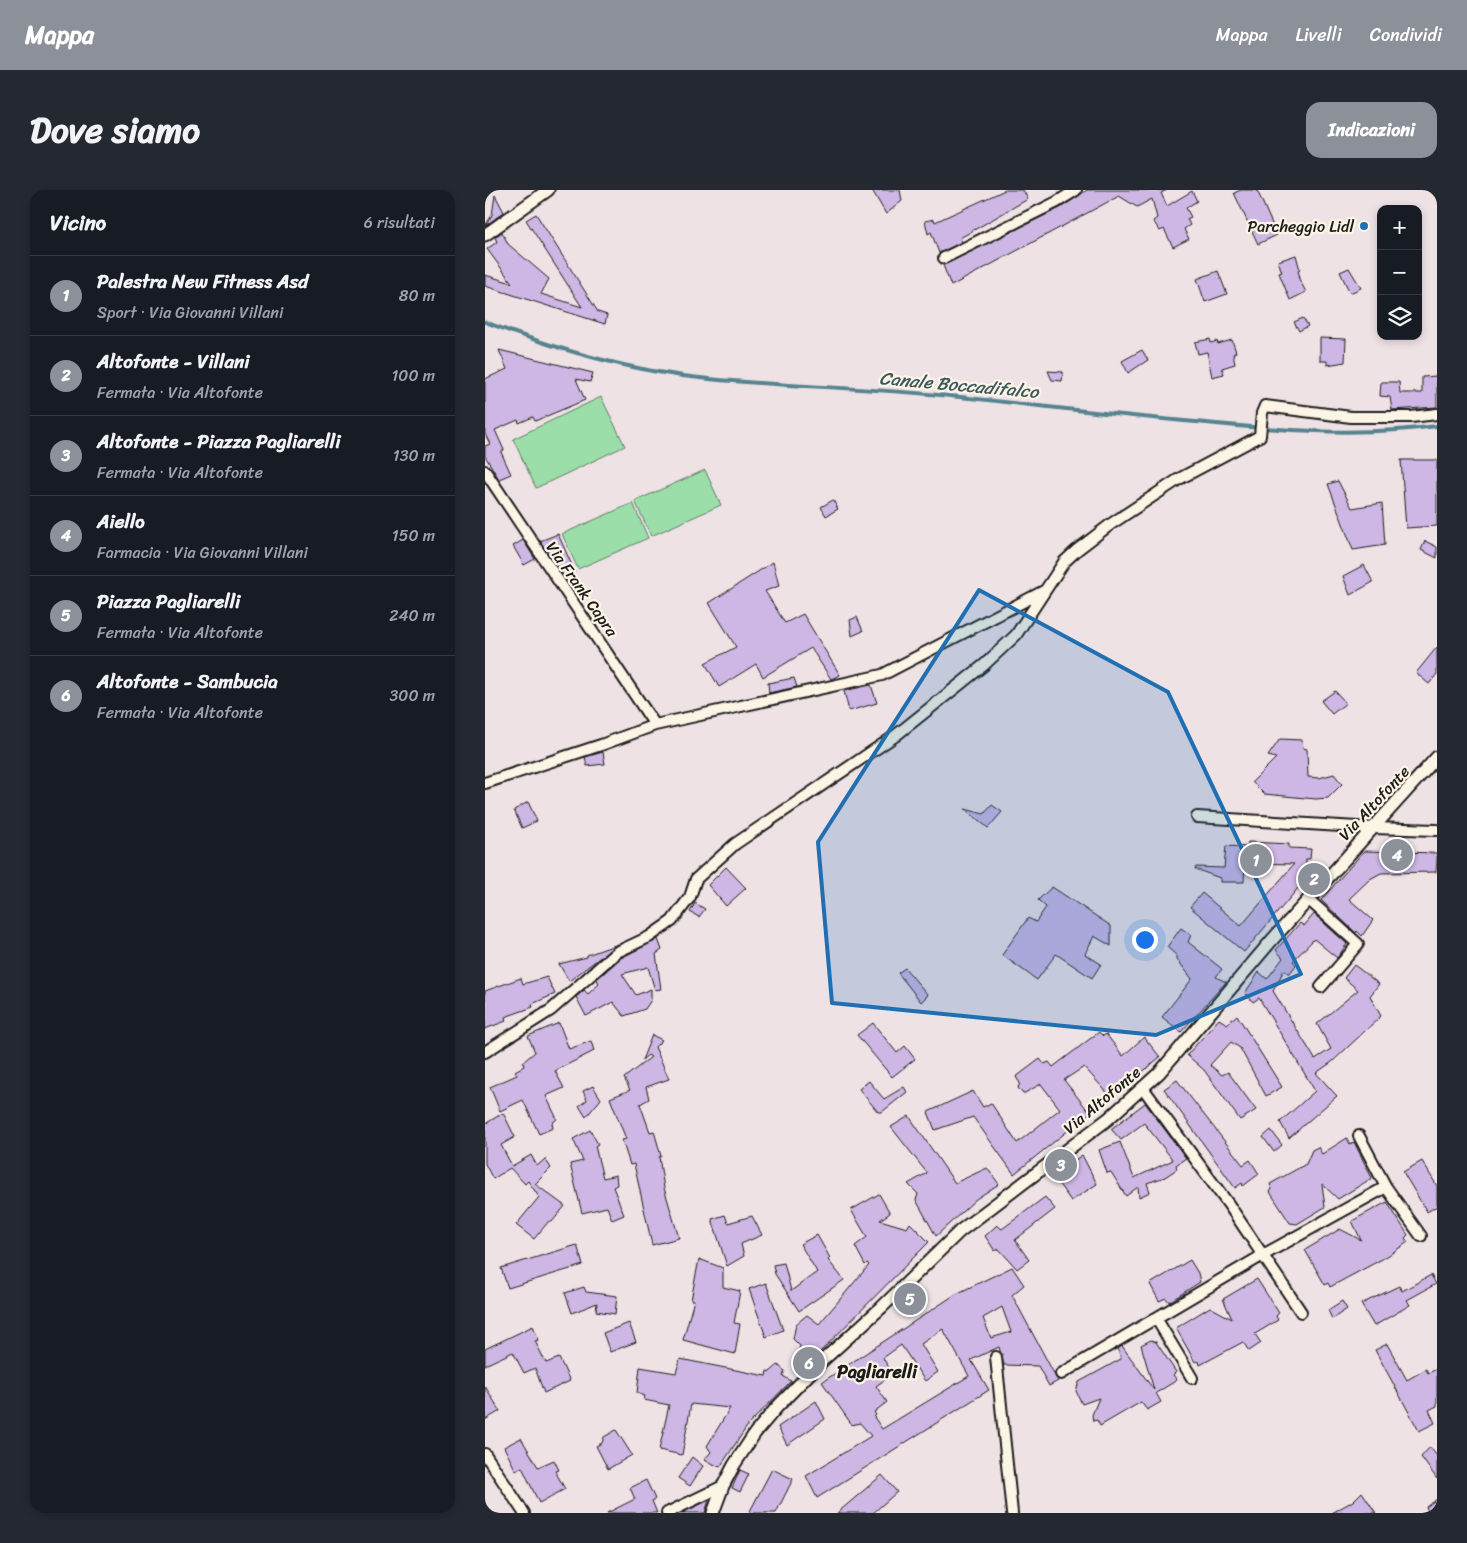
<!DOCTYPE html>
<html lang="it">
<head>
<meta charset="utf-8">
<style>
  :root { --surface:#171b24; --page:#242831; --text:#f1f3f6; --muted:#9ea1a6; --line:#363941; --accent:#8c9099 }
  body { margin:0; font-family:Sriracha,sans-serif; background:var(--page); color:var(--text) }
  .controls { position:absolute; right:15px; top:15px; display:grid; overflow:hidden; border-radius:10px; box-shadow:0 2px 8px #0003 }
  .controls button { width:45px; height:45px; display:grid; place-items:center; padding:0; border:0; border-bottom:1px solid var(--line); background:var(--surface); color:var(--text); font:25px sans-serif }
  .you { position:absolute; left:659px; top:749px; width:18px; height:18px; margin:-12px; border:4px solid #fff; border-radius:50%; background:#1a73e8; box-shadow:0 0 0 8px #1a73e833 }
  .badge { display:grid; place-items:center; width:32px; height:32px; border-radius:50%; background:var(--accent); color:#fff; font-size:16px; font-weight:700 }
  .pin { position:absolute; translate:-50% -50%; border:2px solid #fff; box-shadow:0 1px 5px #0006 }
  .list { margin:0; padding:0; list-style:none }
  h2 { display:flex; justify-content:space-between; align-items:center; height:65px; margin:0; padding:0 20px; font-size:21px }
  h2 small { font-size:16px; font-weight:400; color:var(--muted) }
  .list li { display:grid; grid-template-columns:32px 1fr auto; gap:15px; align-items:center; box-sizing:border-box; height:80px; padding:0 20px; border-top:1px solid var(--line) }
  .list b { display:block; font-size:19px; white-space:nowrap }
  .list p { margin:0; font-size:16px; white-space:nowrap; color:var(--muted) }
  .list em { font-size:16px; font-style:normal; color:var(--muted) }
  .icon { flex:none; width:28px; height:28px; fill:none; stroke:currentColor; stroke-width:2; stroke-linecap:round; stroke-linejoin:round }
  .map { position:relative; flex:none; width:952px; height:1323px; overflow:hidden; border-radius:15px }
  header { display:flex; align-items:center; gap:30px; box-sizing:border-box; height:70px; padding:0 25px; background:var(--accent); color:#fff }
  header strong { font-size:24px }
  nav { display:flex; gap:28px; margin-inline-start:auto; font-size:18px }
  .intro { display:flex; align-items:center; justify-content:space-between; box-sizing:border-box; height:120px; padding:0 30px }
  h1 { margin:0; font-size:35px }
  .button { padding:12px 22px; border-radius:15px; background:var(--accent); color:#fff; font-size:18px; font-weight:700 }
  main { display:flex; gap:30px; padding:0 30px }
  aside { flex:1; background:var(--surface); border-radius:15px; box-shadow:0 2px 8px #0003 }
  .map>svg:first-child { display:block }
  .green { fill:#9cdea9; stroke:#5c7d62 }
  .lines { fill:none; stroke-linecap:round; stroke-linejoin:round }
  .stream { stroke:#55838f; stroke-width:4 }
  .building { fill:#ceb6e5; stroke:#1c1c1c; fill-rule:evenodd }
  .minor-casing { stroke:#1c1c1c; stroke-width:14 }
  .tertiary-casing { stroke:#1c1c1c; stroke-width:15 }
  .minor { stroke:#fcf5e5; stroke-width:10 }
  .tertiary { stroke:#fcf5e5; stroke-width:11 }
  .marked { fill:#1f6fb2; fill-opacity:0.2; stroke:#1f6fb2; stroke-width:4; stroke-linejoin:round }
  .poi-dot { fill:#1f6fb2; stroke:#fcf5e5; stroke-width:2 }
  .labels { text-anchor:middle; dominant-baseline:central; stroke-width:4.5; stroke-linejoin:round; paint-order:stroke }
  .poi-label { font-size:16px; fill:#1c1c1c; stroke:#fcf5e5; text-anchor:end }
  .street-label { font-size:16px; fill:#1c1c1c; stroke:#fcf5e5 }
  .water-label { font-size:18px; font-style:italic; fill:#3d585f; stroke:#fcf5e5 }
  .neighbourhood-label { font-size:18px; font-weight:bold; fill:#1c1c1c; stroke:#fcf5e5 }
</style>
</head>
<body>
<header>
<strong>Mappa</strong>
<nav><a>Mappa</a><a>Livelli</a><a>Condividi</a></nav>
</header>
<div class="intro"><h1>Dove siamo</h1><a class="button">Indicazioni</a></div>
<main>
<aside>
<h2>Vicino<small>6 risultati</small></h2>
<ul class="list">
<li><span class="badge">1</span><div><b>Palestra New Fitness Asd</b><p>Sport · Via Giovanni Villani</p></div><em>80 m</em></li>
<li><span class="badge">2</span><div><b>Altofonte - Villani</b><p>Fermata · Via Altofonte</p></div><em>100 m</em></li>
<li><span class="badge">3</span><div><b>Altofonte - Piazza Pagliarelli</b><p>Fermata · Via Altofonte</p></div><em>130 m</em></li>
<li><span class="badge">4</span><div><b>Aiello</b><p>Farmacia · Via Giovanni Villani</p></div><em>150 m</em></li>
<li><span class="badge">5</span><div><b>Piazza Pagliarelli</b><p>Fermata · Via Altofonte</p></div><em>240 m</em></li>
<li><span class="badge">6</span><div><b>Altofonte - Sambucia</b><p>Fermata · Via Altofonte</p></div><em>300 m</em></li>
</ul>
</aside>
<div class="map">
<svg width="952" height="1323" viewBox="0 0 952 1323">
  <rect width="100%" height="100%" fill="#eee2e5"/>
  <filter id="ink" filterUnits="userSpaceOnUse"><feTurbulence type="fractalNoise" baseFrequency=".02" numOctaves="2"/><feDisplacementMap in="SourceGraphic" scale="10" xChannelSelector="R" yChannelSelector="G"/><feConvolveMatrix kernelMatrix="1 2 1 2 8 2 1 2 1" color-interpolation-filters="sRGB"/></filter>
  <g filter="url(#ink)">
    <path class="green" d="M116 207 140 256 51 298 28 249Z
      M220 280 236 315 166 346 150 311Z
      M148 313 163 348 93 379 77 344Z"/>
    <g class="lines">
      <path class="stream" d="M0 132C72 159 147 182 224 189 308 197 392 198 475 207 554 216 632 225 711 232 791 240 871 247 952 236"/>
    </g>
    <path class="building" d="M387 0H415L417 11 401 24Z
      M520 0H538L543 9 475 48 477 52 454 63 446 42 443 44 440 31 449 29 450 32Z
      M602 0H682L676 3 682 16 707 1 712 11 701 18 706 27 702 29 705 35 699 39 704 49 688 57 679 39 675 41 668 31 672 28 667 9 652 17 634 6 466 96 458 75 575 18Z
      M756 0H772L792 45 773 54 749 3Z
      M10 5 19 22 0 36 7 25Z
      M51 24 113 122 122 125 120 134 0 96V85L27 93 2 59 12 52 10 47 17 42 23 54 64 89 56 104 97 117 41 30Z
      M811 65 815 80 813 81 815 87H813L821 102 805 110 794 83 797 82 793 71Z
      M864 78 876 98 865 103 855 82Z
      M733 81 742 104 720 112 712 89Z
      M818 128 823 136 814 141 809 132Z
      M835 148 861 149 860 172 842 175V171H835Z
      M725 149 726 153 732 151 733 154 747 150 751 162 748 164 750 174 737 178 739 184 727 187 722 162 713 164 710 152Z
      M14 160 108 183 105 192 91 189 100 210 50 231 48 227 34 233 33 230 10 240 19 260 16 262 26 284 14 289 0 266V256L5 254 0 244V189L22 179Z
      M657 160 663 170 643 183 637 171Z
      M563 181 578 182 577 191 567 190Z
      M952 186V217L907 220 905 207 895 206 896 192H914L915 203H937V187Z
      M916 270H952V336L921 338Z
      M853 291 867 318 897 313 900 355 868 360 843 294Z
      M348 310 353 319 341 326 336 317Z
      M73 344 90 382 79 387 55 351Z
      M38 350 50 369 39 375 28 356Z
      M940 351 952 357V368L936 360Z
      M288 372 294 396 280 401 300 433 318 424 355 485 346 489 326 458 278 487 271 474 234 497 220 473 251 457 224 413Z
      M879 375 888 392 865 405 858 386Z
      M372 427 378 441 367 446 365 430Z
      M952 457V484L944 494 931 483Z
      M309 488 312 497 284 503 283 493Z
      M386 495 392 513 364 521 359 501Z
      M850 501 861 513 847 524 836 511Z
      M795 549 817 550 818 558 822 559 823 587 834 588 849 584 857 594 843 608 831 609 779 604 767 592 791 568 783 566Z
      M118 562 120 574 102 576 100 567Z
      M43 612 52 631 37 638 29 620Z
      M507 615 517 622 503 638 480 619 499 624Z
      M763 652 804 654V658L826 659 825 669H821L820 690 759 762 705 717 717 703 756 736 809 674 760 673 759 692H735V688L710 679 711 677 739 678 741 656 762 657Z
      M879 661 952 663V669L951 682 896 683 885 689 864 709 888 730 877 746 872 741 871 743 836 710Z
      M241 677 261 698 241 716 223 695Z
      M567 697 626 736V756L609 746 600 764 616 774 607 788 571 764 552 790 517 765 543 728 551 732 561 717 553 710Z
      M210 713 220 719 214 727 205 722Z
      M829 724 862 754 852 768 829 749 808 771 811 775 804 784 799 780 788 801 830 869 846 859 832 834 873 800 859 788 869 775 894 794 885 806 896 826 847 872 831 883 852 906 804 948 795 932 830 901 774 808 768 812 760 803 774 782 782 789 798 768 791 760 815 733 819 736Z
      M696 738 706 745 703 752 737 779 731 787 741 792 696 842 677 827 707 789 692 769V766L682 757Z
      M173 749 177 760 171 764 176 799 170 800 163 777 137 784 151 805 166 799V810L160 819 139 826 128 812 101 826 91 807 99 800 103 804 114 794 112 789 136 768Z
      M133 754 84 791 74 774 102 767V765Z
      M420 778 443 805 436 812 413 783Z
      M62 787 70 804 47 814 48 817 20 827 21 831 0 839V801L36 788 38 794Z
      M752 825 797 897 781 906 755 858 746 852 725 875 737 885 743 882 771 920 755 930 719 880 702 865 734 829 742 834Z
      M74 833 84 859 106 851 109 861 70 881 79 898 61 906 72 929 67 933 68 938 54 944 38 910 15 921 5 897 32 885 30 881 39 876 38 872 50 862 43 846Z
      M388 833 412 863 420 856 430 869 407 887 372 845Z
      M614 842 618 846 621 844 638 866 659 847 675 867 627 908 599 877 579 890 605 923 529 984 488 927 450 940 443 922 488 901 498 917 506 913 532 953 575 919 556 894 538 904 533 898 535 893 531 887 555 869 559 874 564 872 568 877Z
      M167 845 177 850 170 857 184 889 161 897 164 909 155 914 165 942 169 941 176 966 174 967 179 998 194 1048 167 1055 149 974 145 975 137 950 141 949 125 908 145 900 139 888 166 867 163 865 157 870Z
      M692 890 758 975 765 970 774 984 758 996 757 993 750 998 679 899Z
      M384 891 399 909 419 897 422 902 397 922H393L374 899Z
      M108 896 116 909 101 927 94 916 102 910 98 901Z
      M660 913 701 968 691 975 692 979 680 987 662 993 665 1002 654 1007 653 997 641 1006 626 982 622 983 614 960 635 952 649 988 688 970 659 933 636 950 626 939Z
      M18 923 30 947 16 955 27 976 46 965 52 976 60 969 66 978 50 994 80 1016 67 1032 64 1031 49 1049 31 1035 54 1007 43 991 40 994 25 978 8 989 0 974V934Z
      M424 926 470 993 502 978 514 994 491 1009 451 1046 431 1010 433 1004 423 994 442 983 406 937Z
      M105 940 113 954 110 956 118 988 131 985 132 995 128 997 139 1025 127 1030 122 1017 97 1023 85 974 98 971 88 949Z
      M786 940 797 955 789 962 778 947Z
      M862 948 865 954 869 952 887 988 853 1009 837 994 840 1017 812 1034 805 1033 785 1002 787 999 785 994 821 974 827 960 833 957 837 964Z
      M597 965 612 994 586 1011 568 986Z
      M937 971 952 996V1016L942 1022 918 982Z
      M394 1004 405 1023 395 1030 422 1038 425 1033 444 1052 326 1171 314 1160 315 1156 308 1149 311 1134 322 1125 334 1134 384 1075 382 1073 380 1075 370 1056 382 1047 366 1020Z
      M560 1007 570 1019 530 1050 544 1070 532 1079 514 1059 510 1061 500 1046 512 1035 517 1039Z
      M902 1012 923 1045 920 1048 923 1052 901 1067 845 1097 843 1093 840 1095 820 1060 855 1039 876 1050 867 1031Z
      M240 1025 243 1033 267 1026 277 1045 256 1054 259 1066 242 1076 227 1029Z
      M332 1045 345 1068 343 1070 359 1090 314 1121 290 1084 288 1075 299 1073 306 1101 332 1082 315 1054Z
      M92 1055 98 1075 23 1098 16 1078Z
      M214 1069 238 1078V1097L255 1101 249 1133 255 1134 250 1164 198 1150 209 1110H206Z
      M705 1070 713 1083 715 1092 684 1112 681 1108 674 1111 665 1094Z
      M527 1077 539 1095 527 1105 573 1191 564 1196 553 1176 519 1175 514 1157 486 1170 504 1200 332 1308 321 1286 386 1246 375 1233 367 1235 337 1192 471 1104ZM517 1117 526 1142 506 1148 498 1128ZM458 1139 484 1186 397 1239 389 1227 391 1225 389 1222 402 1212 391 1196 408 1184 398 1168 416 1155 440 1191 453 1182 436 1154Z
      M946 1085 951 1094 922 1110 925 1115 889 1136 876 1114 914 1096 917 1101Z
      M772 1089 794 1123 791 1126 793 1130 770 1144 776 1153 764 1161 758 1152 715 1175 714 1171 710 1172 691 1138 725 1117 747 1129 738 1109Z
      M281 1093 298 1140 281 1147 264 1099Z
      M99 1097 101 1102 132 1106 130 1124 111 1121 112 1113 87 1123 80 1103Z
      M857 1111 862 1119 847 1129 843 1120Z
      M144 1133 151 1152 125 1162 118 1143Z
      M48 1136 54 1150 50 1151 61 1173 74 1168 85 1191 59 1203 50 1178 39 1183 28 1162 0 1175V1159Z
      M666 1150 671 1152 691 1182 688 1185 692 1190 671 1203 676 1212 662 1220 656 1212 615 1236 612 1230 608 1231 607 1225 614 1208 597 1214 591 1201 594 1192 636 1169 633 1159 637 1156 669 1200 656 1155Z
      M902 1154 922 1190 941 1179 943 1183 952 1179V1216L944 1220 950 1233 934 1241 890 1160Z
      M195 1169 281 1186 282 1181 285 1182 293 1175 300 1181 298 1186 306 1191 263 1235 235 1277 219 1270 226 1262 222 1256 245 1218 206 1214 197 1265 174 1260 184 1215 159 1210 160 1206 152 1203 155 1177 191 1183Z
      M0 1196 15 1221 0 1230Z
      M331 1211 340 1229 302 1255 293 1237Z
      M131 1240 147 1265 123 1279 111 1256 117 1253 119 1247Z
      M36 1248 53 1277 69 1270 74 1280 70 1281 80 1299 54 1313 37 1277 31 1281 19 1257Z
      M945 1257 952 1266V1289L936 1267Z
      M207 1267 218 1276 205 1296 193 1288Z
      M287 1279 308 1289 291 1323H264Z
      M255 1280 264 1284 255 1302 247 1298Z
      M397 1285 412 1302 388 1323H352Z
      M161 1290 170 1309 167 1311 172 1323H122L150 1309 145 1298Z
      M877 1302 891 1323H847L868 1311Z
      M952 1309V1323H944L941 1317Z
      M224 1310 220 1323H198L199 1322Z"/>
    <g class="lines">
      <g class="minor-casing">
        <path id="minor" d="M459 68 572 12 591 0
          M0 281 170 535
          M0 593 116 555 170 535 397 485 559 401
          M712 627 888 638 952 640
          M823 709 873 754 836 797
          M0 862 66 820 132 762 164 747 187 731 205 707 211 689 250 654 410 546 499 475 531 445 579 372 592 360 626 334 694 289 775 246 777 223 780 216 866 227H926L952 224
          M658 898 744 1015 816 1122
          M874 946 901 997 936 1046
          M671 1128 707 1188
          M511 1167 527 1323
          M576 1184 778 1065 901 997
          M0 1264 39 1323
          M182 1323 238 1296"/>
      </g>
      <g class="tertiary-casing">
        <path id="tertiary" d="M0 45 63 0
          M228 1323 238 1296 249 1275 270 1243 292 1217 337 1171 397 1117 475 1041 623 929 674 883 787 750 952 567"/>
      </g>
      <use href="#minor" class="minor"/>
      <use href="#tertiary" class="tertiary"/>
    </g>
  </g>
  <path class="marked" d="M494 400 683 502 816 784 671 845 347 813 333 652Z"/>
  <circle class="poi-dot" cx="879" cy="36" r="5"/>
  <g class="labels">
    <g class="poi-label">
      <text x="869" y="36">Parcheggio Lidl</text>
    </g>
    <g class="street-label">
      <text transform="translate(97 399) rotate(55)">Via Frank Capra</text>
      <text transform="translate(889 613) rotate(-47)">Via Altofonte</text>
      <text transform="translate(617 910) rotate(-40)">Via Altofonte</text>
    </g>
    <g class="water-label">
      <text transform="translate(474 195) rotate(5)">Canale Boccadifalco</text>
    </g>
    <g class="neighbourhood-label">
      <text x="392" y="1182">Pagliarelli</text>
    </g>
  </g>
</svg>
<div class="controls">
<button>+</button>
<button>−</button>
<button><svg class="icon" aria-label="layers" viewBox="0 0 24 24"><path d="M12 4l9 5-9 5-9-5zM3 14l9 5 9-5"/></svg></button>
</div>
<div class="you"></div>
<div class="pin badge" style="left:771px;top:670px">1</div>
<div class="pin badge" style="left:829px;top:689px">2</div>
<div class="pin badge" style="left:576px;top:975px">3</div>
<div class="pin badge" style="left:912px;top:665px">4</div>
<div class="pin badge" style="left:425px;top:1109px">5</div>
<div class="pin badge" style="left:324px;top:1173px">6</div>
</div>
</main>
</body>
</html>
